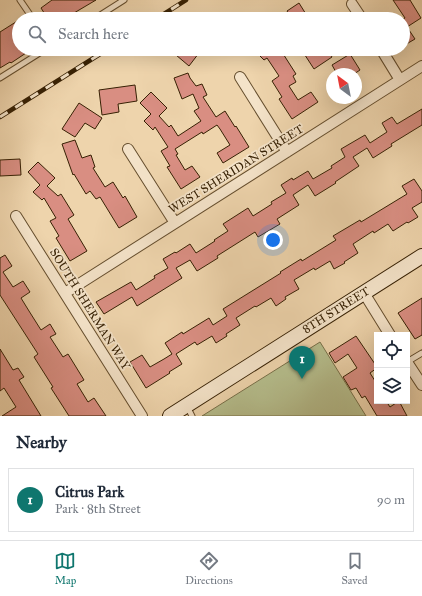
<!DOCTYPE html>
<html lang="en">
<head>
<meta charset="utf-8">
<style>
  :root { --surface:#fff; --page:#f2f2f3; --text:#1f2937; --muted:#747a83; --line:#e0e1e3; --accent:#0f766e }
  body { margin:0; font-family:"IM FELL Great Primer",serif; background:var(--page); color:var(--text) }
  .controls { position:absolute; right:12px; bottom:12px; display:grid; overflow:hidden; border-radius:0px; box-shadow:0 4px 16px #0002 }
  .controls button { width:36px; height:36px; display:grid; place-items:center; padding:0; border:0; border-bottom:1px solid var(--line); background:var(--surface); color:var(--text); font:20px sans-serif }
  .compass { position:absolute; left:326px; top:68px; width:36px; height:36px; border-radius:50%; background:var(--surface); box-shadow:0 4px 16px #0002; rotate:328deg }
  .you { position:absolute; left:273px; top:240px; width:14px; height:14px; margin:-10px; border:3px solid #fff; border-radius:50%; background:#1a73e8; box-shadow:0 0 0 6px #1a73e833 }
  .badge { display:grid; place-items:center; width:26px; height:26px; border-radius:50%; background:var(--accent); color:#fff; font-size:13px; font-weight:700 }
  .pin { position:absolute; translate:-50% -33px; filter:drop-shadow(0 1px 2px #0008) }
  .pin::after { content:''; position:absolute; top:21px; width:14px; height:12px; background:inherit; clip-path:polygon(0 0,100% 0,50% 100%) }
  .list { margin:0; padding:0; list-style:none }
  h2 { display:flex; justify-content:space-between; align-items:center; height:52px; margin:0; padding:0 16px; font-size:17px }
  h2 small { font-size:13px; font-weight:400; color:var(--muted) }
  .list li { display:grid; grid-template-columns:26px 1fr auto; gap:12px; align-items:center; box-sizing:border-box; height:64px; margin:0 8px 8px; padding:0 8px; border:1px solid var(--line); border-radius:0px }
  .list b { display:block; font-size:15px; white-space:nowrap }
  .list p { margin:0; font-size:13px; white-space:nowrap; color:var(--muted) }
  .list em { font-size:13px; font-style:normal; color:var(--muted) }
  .icon { flex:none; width:22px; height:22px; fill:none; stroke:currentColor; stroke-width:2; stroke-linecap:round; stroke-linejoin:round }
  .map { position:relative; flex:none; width:422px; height:416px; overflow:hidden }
  .search { position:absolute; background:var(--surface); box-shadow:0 4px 16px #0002; left:12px; right:12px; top:12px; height:44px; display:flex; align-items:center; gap:10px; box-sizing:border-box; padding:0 14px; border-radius:22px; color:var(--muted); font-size:15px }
  .sheet { height:124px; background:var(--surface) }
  nav { display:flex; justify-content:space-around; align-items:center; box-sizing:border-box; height:56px; border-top:1px solid var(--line); background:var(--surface); font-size:11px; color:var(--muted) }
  nav a { display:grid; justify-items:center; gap:2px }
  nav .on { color:var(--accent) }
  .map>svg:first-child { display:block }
  .green { fill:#b5bd8c; stroke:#766f48 }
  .building { fill:#d98e82; stroke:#372104 }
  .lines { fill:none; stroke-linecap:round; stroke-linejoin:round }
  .lane-casing { stroke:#654e2e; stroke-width:7 }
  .street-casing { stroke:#654e2e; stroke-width:12 }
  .secondary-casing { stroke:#372104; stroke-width:16 }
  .lane { stroke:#f4e3c9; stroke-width:5 }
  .street { stroke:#f4e3c9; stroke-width:10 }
  .secondary { stroke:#f4e3c9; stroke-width:14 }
  .rail-casing { stroke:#372104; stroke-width:4.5 }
  .rail { stroke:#f4e3c9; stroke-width:3; stroke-dasharray:9; stroke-linecap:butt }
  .labels { text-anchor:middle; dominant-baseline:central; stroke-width:3.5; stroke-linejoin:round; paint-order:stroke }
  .street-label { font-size:12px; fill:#372104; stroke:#f4e3c9 }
</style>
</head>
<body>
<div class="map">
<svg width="422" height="416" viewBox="0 0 422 416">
  <rect width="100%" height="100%" fill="#eed4ac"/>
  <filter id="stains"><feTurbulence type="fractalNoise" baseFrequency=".005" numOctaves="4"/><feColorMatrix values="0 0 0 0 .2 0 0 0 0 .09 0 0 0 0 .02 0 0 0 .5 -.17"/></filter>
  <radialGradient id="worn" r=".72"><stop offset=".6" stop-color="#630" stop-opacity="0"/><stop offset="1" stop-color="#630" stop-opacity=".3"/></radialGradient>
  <path class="green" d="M320 342 366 416H202Z"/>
  <path class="building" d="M52 0H96L74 13 78 19H48L41 8Z
    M393 0H410L421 18 407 27 415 39 403 46V19L405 18Z
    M299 3 309 19H292L287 11Z
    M19 20V49H32L11 63 10 62 0 68V32Z
    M181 49H202L189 66 176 55Z
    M253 49H280L296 74 293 76 296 82 289 86 298 100 311 92 318 102 292 119 279 99 282 97 272 81 279 76 267 58 264 60Z
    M301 49H327L332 57 314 69Z
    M350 54 360 70 354 74H337L332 65Z
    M188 73 190 78 196 86 202 84 207 95 203 97 216 117 225 111 235 127 236 126 249 147 223 163 217 153 230 145 220 129 217 125 203 134 202 132 175 149 178 154 176 155 185 170 192 166 200 177 181 189 167 167 170 166 161 151 168 147 155 127 153 130 144 121 151 114 140 103 151 92 167 108 159 116 169 127 171 125 178 136 201 121 194 111 199 108 193 94 182 99 174 78Z
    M135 85 137 101 118 104 119 112 102 115 99 90Z
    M79 103 102 118 95 129 85 123 75 137 62 129Z
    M422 109V125L391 144 392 146 373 158 367 148 353 157 359 166 335 182 336 183 315 196 308 185 293 195 299 205 277 219 280 224 258 237 255 232 217 256 218 258 197 271 190 260 176 268 182 278 137 306 132 297 104 314 96 302 131 282 136 290 155 278 154 276 168 268 163 259 175 252 176 253 190 244 196 253 215 241 214 240 228 231 223 224 248 208 253 216 272 204 271 202 286 193 281 185 292 178 293 180 308 171 313 179 332 168 331 166 345 157 341 149 365 135 370 143 387 132 382 123 392 117 397 124Z
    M75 140 82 158 91 155 95 167 93 168 105 187 113 182 123 198 125 196 137 217 119 228 100 197 96 199 90 191 86 194 74 174 73 175 62 144Z
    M20 159 21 175 0 176V160Z
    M38 162 55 178 47 186 58 196 61 194 74 215 68 219 87 251 70 261 56 238 59 236 50 221 56 218 44 198 42 200 33 192 40 185 28 172Z
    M414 179 422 191V202L412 208 418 217 408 223 407 222 393 231 388 224 374 233 373 231 353 244 358 253 344 262 345 263 334 269 330 261 315 270 314 268 294 280 299 289 285 297 286 299 276 306 271 298 256 307 255 306 236 318 240 325 226 334 227 336 216 343 212 336 197 345 195 342 176 354 182 364 169 372 170 373 146 388 130 362 142 355 150 367 164 359 172 354 165 343 182 332 183 334 209 318 213 325 227 316 223 309 281 273 280 272 301 259 302 261 336 240 333 236 360 220 361 222 407 194 402 186Z
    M5 255 12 266 3 272 13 287 23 281 30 292 21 298 29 311 41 330 50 324 56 334 50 337 63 357 68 354 84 380 77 384 88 402 94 398 106 416H69L51 388 53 387 34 357 38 354 0 295V258Z
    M422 298V335L415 339 398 313Z
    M356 336 377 367V368L370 373 377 384V401H386L390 407 399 401 407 416H377L365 396 362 398 356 388 351 390 343 377 357 368 348 354 335 363 329 353Z
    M0 349 13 370 18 368 24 377 19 380 41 416H2L16 407 4 388 0 391Z"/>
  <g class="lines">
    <g class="lane-casing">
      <path id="lane" d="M20 0 33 19
        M94 19 124 0
        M0 78 46 49
        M407 362 422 353
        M187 406 192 416"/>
    </g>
    <g class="street-casing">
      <path id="street" d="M352 4 362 19
        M381 49 400 80
        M240 77 287 152
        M128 149 175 223
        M16 216 142 416
        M65 293 422 66
        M364 293 390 335
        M407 362 422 385"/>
    </g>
    <g class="secondary-casing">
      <path id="secondary" d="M170 416 422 256"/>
    </g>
    <use href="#lane" class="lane"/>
    <use href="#street" class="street"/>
    <use href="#secondary" class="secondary"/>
    <g class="rail-casing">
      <path id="rail" d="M156 19 186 0
        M0 117 108 49"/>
    </g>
    <use href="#rail" class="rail"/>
  </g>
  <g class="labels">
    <g class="street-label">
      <text transform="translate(236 169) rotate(-32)">WEST SHERIDAN STREET</text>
      <text transform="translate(90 309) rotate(58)">SOUTH SHERMAN WAY</text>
      <text transform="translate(336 310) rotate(-32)">8TH STREET</text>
    </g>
  </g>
  <rect width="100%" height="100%" filter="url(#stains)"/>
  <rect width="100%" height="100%" fill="url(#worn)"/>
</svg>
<div class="controls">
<button><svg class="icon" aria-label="locate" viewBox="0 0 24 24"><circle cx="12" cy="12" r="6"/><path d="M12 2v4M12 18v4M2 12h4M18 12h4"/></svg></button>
<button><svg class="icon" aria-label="layers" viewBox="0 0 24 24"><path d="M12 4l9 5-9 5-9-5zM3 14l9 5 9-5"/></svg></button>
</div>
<svg class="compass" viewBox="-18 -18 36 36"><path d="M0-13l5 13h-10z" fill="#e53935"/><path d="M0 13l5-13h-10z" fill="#747a83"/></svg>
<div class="you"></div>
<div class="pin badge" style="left:302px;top:379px">1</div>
<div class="search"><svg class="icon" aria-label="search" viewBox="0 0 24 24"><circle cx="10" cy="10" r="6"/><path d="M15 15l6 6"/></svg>Search here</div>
</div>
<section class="sheet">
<h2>Nearby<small></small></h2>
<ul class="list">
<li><span class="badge">1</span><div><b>Citrus Park</b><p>Park · 8th Street</p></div><em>90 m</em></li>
</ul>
</section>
<nav>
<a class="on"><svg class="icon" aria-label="map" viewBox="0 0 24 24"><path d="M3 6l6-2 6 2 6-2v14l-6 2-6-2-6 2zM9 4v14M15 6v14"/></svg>Map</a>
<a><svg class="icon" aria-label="directions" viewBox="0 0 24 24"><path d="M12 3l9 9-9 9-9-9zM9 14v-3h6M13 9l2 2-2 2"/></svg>Directions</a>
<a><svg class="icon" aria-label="saved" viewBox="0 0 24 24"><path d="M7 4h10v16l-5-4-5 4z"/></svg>Saved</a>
</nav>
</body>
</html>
